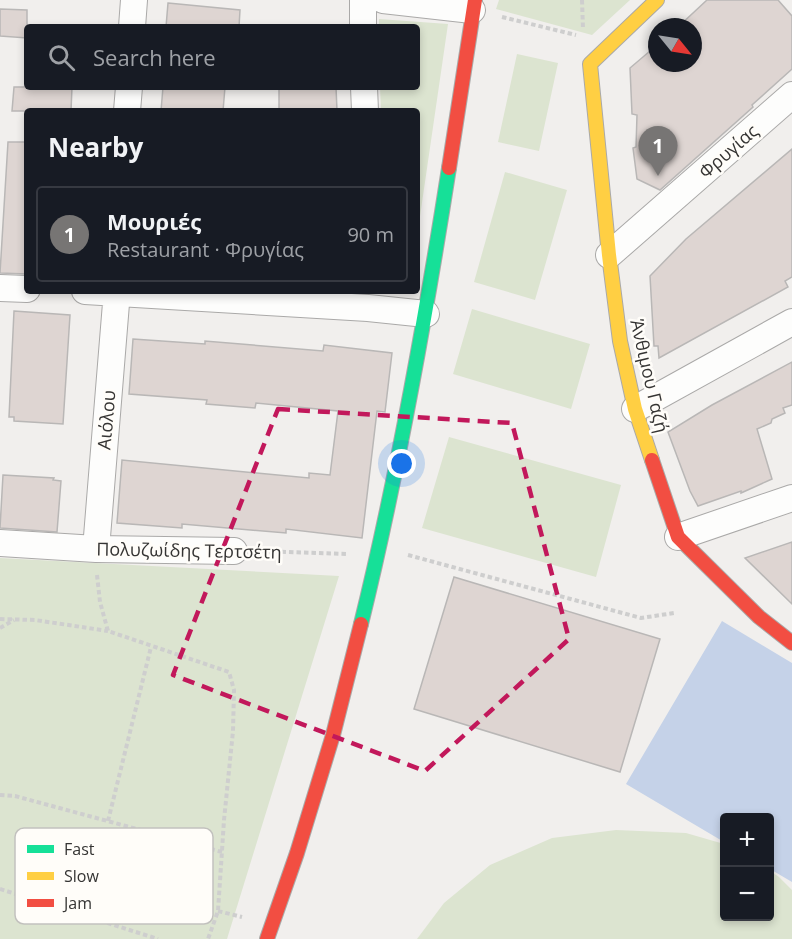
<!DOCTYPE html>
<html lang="en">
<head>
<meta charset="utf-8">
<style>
  :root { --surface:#171b24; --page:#20242c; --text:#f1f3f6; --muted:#9ea1a6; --line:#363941; --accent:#777574 }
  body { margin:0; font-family:"Open Sans",sans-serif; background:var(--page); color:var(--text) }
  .controls { position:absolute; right:18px; bottom:18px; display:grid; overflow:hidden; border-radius:6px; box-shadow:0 3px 9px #0003 }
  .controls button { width:54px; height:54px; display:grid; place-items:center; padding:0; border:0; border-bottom:2px solid var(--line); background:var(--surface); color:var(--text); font:30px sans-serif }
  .compass { position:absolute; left:648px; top:18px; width:54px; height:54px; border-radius:50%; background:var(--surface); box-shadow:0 3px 9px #0003; rotate:120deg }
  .you { position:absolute; left:402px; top:464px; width:21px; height:21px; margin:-15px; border:4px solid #fff; border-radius:50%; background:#1a73e8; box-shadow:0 0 0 9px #1a73e833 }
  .badge { display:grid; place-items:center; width:39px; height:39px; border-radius:50%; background:var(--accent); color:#fff; font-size:20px; font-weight:700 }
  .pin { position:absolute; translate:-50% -50px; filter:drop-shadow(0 2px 3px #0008) }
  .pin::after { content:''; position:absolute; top:32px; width:21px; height:18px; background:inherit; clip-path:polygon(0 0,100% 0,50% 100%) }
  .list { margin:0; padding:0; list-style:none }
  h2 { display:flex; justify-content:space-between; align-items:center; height:78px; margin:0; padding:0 24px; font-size:26px }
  h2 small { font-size:20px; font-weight:400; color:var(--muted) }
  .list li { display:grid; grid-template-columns:39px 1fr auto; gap:18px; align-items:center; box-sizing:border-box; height:96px; margin:0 12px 12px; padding:0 12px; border:2px solid var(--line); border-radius:6px }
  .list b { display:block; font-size:22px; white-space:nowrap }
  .list p { margin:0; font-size:20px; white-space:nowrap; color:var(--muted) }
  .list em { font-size:20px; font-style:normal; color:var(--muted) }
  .icon { flex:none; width:33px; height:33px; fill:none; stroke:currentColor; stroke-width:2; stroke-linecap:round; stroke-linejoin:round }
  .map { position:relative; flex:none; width:792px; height:939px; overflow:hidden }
  .search { position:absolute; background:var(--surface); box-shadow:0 3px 9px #0003; left:24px; top:24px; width:396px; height:66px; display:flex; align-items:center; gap:15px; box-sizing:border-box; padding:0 21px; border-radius:6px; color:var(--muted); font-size:22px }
  .panel { position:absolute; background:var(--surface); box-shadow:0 3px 9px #0003; left:24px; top:108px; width:396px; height:186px; border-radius:6px }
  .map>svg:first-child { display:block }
  .green { fill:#dce4d0 }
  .water { fill:#c5d2e8 }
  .building { fill:#ded5d2; stroke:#b9b7b6; stroke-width:1.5 }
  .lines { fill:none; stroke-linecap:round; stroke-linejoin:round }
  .street-casing { stroke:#aaa9a8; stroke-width:28 }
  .fast-casing { stroke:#aaa9a8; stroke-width:16 }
  .slow-casing { stroke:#aaa9a8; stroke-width:16 }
  .jam-casing { stroke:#aaa9a8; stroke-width:16 }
  .path { stroke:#cecece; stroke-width:4; stroke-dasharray:4.5 3; stroke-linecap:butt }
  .street { stroke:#fdfdfc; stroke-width:26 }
  .fast { stroke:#16e098; stroke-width:14 }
  .slow { stroke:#ffcf43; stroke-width:14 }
  .jam { stroke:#f24e42; stroke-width:14 }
  .marked { fill:none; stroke:#c2185b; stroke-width:4.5; stroke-dasharray:12 8; stroke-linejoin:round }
  .labels { text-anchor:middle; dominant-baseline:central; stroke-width:5; stroke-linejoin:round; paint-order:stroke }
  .street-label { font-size:18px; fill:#353433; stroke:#fffdf9 }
  .key { fill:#fffdf9; stroke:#c2c1be; stroke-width:1.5 }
  .key-label { font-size:16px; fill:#353433 }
</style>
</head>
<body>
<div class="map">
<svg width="792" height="939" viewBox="0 0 792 939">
  <rect width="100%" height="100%" fill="#f1efed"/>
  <path class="green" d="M499 0H630L592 35 496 9Z
    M379 19 448 24 417 237V111H381L380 87H417V27H379Z
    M517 54 558 63 539 151 498 142Z
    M505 172 567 190 535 300 474 282Z
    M472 309 590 344 571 409 453 374Z
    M449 437 621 485 596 577 422 528Z
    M0 558 339 576 227 939H0Z
    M616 830 686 833 724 844V916H770V871L779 877 792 890V939H417L444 903 490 865 552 838Z"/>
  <path class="water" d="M722 621 792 663V882L770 869V818H724V842L626 784Z"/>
  <path class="building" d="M707 0H778L792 16V69L752 105 753 107 660 190 637 179 633 148 636 147 637 115 632 114 630 68 657 45V63H693V27H678Z
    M168 3 240 10 239 27H166Z
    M0 9 27 10V38L0 36Z
    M14 87H72L71 111H12Z
    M163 87H225L223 111H161Z
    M279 87H336L337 111H279Z
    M8 142H27V274L0 273Z
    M792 149V277L785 281 788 287 659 358 658 346H654L650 276 686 239Z
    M14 311 70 315 63 424 14 421V417H9Z
    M133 339 205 344V341L323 351 324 345 392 353 385 412 377 411 362 538 286 529V533L182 524V528L117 523 122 460 309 478V473L330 475 338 411 256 403 255 408 206 404 207 400 129 394Z
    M792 362V405L783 408 785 413 772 419 771 423 757 429 772 479 741 493V491L698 506 690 491 668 432 712 405Z
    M3 475 54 478 53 480 61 481 57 532 0 528Z
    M792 542V604L745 558Z
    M454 577 660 639 620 772 414 709Z"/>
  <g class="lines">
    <g class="street-casing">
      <path id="street" d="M363 0V27
        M383 0 472 10
        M132 27 134 0
        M364 87 365 111
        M127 111 129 87
        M609 255 792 95
        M0 288 27 289
        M85 291 368 308 426 314
        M635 409 792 322
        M678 537 792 498
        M0 543 96 549 234 551
        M96 549 117 291"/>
    </g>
    <g class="fast-casing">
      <path id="fast" d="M361 624C398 474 425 321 449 168"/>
    </g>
    <g class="slow-casing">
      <path id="slow" d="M652 460 635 409 620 341 609 255 590 64 657 0"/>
    </g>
    <g class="jam-casing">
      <path id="jam" d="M449 168 475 0
        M652 460 678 537 759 617 792 643
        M267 939 297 853 333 735 361 624"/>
    </g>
    <path class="path" d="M582 0 583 29
      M502 17 576 35
      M259 551 348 554
      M408 555 641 618 674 613
      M97 575 100 602 108 631 229 672 234 690 233 731 224 820 218 911 208 939
      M0 619 35 620 108 631
      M0 628 14 620
      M0 795 15 796 222 852
      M108 821 151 647
      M0 889 158 939
      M218 911 242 917"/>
    <use href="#street" class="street"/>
    <use href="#fast" class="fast"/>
    <use href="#slow" class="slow"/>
    <use href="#jam" class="jam"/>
  </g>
  <path class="marked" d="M278 409 512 423 569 639 425 771 173 675Z"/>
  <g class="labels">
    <g class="street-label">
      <text transform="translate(728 151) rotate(-41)">Φρυγίας</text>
      <text transform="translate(650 376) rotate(77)">Άνθιμου Γαζή</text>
      <text transform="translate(106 420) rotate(-85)">Αιόλου</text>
      <text transform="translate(189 550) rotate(1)">Πολυζωίδης Τερτσέτη</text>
    </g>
  </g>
  <rect x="15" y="828" width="198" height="96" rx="9" class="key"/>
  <rect x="27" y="845" width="27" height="8" fill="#16e098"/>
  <rect x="27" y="872" width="27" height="8" fill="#ffcf43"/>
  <rect x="27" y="899" width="27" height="8" fill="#f24e42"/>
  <g class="key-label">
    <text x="64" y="855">Fast</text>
    <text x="64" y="882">Slow</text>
    <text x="64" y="909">Jam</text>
  </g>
</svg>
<div class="controls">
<button>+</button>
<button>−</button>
</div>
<svg class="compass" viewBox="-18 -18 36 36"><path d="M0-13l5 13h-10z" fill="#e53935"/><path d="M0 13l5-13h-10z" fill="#9ea1a6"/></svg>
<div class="you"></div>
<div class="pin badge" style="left:658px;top:176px">1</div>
<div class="search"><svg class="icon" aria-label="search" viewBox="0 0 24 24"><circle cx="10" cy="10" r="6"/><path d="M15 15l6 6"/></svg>Search here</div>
<section class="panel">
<h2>Nearby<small></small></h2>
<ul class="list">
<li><span class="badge">1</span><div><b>Μουριές</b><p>Restaurant · Φρυγίας</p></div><em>90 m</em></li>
</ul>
</section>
</div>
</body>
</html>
